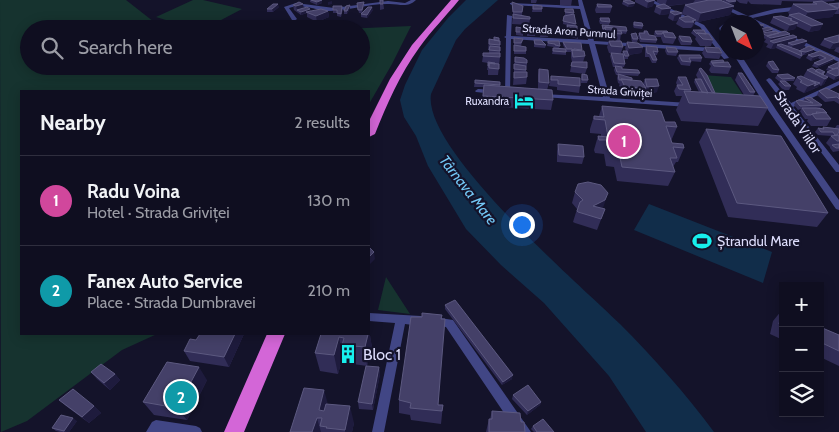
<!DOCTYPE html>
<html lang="en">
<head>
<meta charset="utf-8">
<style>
  :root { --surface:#0f0e20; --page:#181729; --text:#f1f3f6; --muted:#9b9ca5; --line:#2f2e3e; --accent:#d93025 }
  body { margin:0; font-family:Cabin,sans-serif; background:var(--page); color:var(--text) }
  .controls { position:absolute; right:15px; bottom:15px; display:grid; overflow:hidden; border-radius:0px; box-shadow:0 2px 12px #0003 }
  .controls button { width:45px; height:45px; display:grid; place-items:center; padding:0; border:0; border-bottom:1px solid var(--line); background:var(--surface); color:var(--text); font:25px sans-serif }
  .compass { position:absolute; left:719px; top:15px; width:45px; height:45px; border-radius:50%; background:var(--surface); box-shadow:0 2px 12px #0003; rotate:138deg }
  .you { position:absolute; left:521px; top:224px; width:18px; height:18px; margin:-12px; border:4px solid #fff; border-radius:50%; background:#1a73e8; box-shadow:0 0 0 8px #1a73e833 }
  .badge { display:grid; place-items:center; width:32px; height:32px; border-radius:50%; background:var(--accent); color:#fff; font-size:16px; font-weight:700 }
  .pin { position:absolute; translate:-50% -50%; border:2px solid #fff; box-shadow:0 1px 5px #0006 }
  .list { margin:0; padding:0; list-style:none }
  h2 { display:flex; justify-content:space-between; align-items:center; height:65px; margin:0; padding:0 20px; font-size:21px }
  h2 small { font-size:16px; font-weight:400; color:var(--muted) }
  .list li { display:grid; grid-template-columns:32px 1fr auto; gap:15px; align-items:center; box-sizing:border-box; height:90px; padding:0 20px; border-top:1px solid var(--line) }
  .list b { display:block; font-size:19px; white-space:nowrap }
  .list p { margin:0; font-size:16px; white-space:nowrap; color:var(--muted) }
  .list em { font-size:16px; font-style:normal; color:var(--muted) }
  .icon { flex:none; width:28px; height:28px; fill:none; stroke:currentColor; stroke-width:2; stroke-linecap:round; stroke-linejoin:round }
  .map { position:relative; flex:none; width:839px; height:432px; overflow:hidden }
  .search { position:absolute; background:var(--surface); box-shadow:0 2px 12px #0003; left:20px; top:20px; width:350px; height:55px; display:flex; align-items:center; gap:12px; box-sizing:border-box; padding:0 18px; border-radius:28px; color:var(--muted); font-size:19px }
  .panel { position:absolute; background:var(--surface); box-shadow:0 2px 12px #0003; left:20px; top:90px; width:350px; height:245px; border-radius:0px }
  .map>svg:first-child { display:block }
  .green { fill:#16332f }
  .water { fill:#112d4a }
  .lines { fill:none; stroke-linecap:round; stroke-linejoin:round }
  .minor { fill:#414685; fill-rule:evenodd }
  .tertiary { fill:#414685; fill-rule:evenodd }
  .trunk { fill:#d366d7; fill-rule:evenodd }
  .wall { fill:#312d57; fill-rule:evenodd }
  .shaded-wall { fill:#1e1b3d }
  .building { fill:#444068; stroke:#5c5980 }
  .labels { text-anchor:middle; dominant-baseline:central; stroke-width:4.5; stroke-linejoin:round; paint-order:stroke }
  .far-street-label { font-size:11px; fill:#dedefd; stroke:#14132a }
  .far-poi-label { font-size:11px; fill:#dedefd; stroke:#14132a; text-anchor:end }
  .street-label { font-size:14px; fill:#dedefd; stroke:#14132a }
  .poi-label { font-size:14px; fill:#dedefd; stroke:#14132a; text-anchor:start }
  .water-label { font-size:15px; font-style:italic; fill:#73c8f6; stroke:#14132a }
  .near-poi-label { font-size:16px; fill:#dedefd; stroke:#14132a; text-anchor:start }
</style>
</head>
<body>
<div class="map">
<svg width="839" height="432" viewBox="0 0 839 432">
  <rect width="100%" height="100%" fill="#14132a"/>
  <path class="green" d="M0 0H126L163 29H29V66H361V29H343L411 26 392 64 369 104V91H21V334H157L122 350 27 421 1 432Z
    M193 0H203L242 9 204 29H195L156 17Z
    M702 75 731 77 749 104 717 102Z
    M386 277 410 314 378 310Z"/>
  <path class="water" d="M466 0H498L465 29 456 40 431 94C422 149 579 284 620 324 653 357 686 394 714 432H646L609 376 544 303 501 265 466 229 428 166 416 136 404 117 400 100 405 85 422 50 448 18Z
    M649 204 772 252 763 283 634 230Z"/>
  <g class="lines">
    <path class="minor" d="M411 0H416C407 9 398 3 387 4 367 4 348 11 328 11 314 10 302 3 289 8L297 19 294 21 292 20 284 7 296 3 334 8 388 1 405 3Z
      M578 0H582L594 41 716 48 700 27 647 0H653L704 25 729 58 724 59 718 52 595 44 610 98 689 103 692 105 689 107 543 97 540 95 541 94 603 97 589 44 511 39 510 93 509 94H505L506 38 504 37 506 36 507 15 512 16 511 36 588 40 580 9 512 5 510 4V3L579 6Z
      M748 16 839 58V62L756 24V22L746 19 745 18Z
      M769 78 771 79 791 103 839 81V85L793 107 839 165V172H836L767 81 766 80Z
      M478 89 495 90 498 92 495 94 476 92 475 91Z
      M369 313 421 316 425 318 426 321 425 324 421 326 405 324 384 432H372L395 323 369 321Z
      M434 317 453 320 531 432H517L446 327 430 325 429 322 430 319Z
      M156 420 196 426 200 428 202 432H146L152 422Z"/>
    <path class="tertiary" d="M705 0H713L748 16 775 9 803 6 806 8 803 10 775 13 735 22H727L728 21 742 17Z
      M726 22H727L725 28 726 40 723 38 719 28Z
      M732 52H739L776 110 839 200V210L836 209 768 110Z"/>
    <path class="trunk" d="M451 0H459C446 16 431 31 419 48 400 74 387 104 375 134L369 137V121L390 79 412 45Z
      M267 334H285L244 432H224Z"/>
  </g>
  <path class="wall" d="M310 0H322V3L317 5 310 2Z
    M380 0H383L384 9 380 10Z
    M531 0H537L536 3H531Z
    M560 0H572L571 6 560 5Z
    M635 0H654L653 6 647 8 635 2Z
    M657 0H720L723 1V0H734L736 1 734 4 730 5 734 6 730 15 698 22 696 21 693 26 691 28H683L676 24 678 20 673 21 668 18 670 12 682 13 685 5 694 3 668 6 671 8 669 14 660 15 654 12 656 6 662 5 657 2ZM682 14 687 16 680 18Z
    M736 0H835L834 1 823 2 829 4 839 3V14H834L832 17 813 19 820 30 809 32 796 26 795 29 787 31 770 23 773 17 787 18 789 15H791L788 13 793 4H812L813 2H819L782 1 781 5 751 4 748 1 747 4 740 3Z
    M623 1 634 6 628 7 622 4Z
    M512 2 523 6 522 15 530 19 529 25 512 24 513 15Z
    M357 3 364 5 362 13 373 10 367 18 361 17V14L362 13H359Z
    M303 4V8L310 9 311 11H328L329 17 317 22 307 17V13L301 15 294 10 293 5Z
    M597 4 612 7 610 13H596L595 10Z
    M350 5V8L347 14H344V11Z
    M533 5 542 9V12H532Z
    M279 7 273 12H267V9Z
    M343 9 341 17 337 16V13H333V10Z
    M565 9 574 13 573 14 578 36V39L568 36V32H567L566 28 567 25 563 24 564 16 566 15H565Z
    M600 18 610 22 609 25 600 24 599 21Z
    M291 22 306 29H293L292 28Z
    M634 22 643 26 642 29 634 28 633 26Z
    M602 25 627 31 626 34 621 33 620 41 605 40 604 32H603L602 28Z
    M531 26 536 33 535 36H527V29H530Z
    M516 27 523 32V36L516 35Z
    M540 29 549 30 548 37H540Z
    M773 29 771 32 788 36 797 37 795 41H807L803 48 796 50 799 51 813 52 804 55H802V56L800 59 776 48 771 49 766 47 768 44 764 42 766 39 760 37 761 35 757 33 758 30Z
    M693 30 706 34 713 40 711 46H700L695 39 696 37 691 33Z
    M644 31 649 35 657 40 656 43 640 42 638 36 639 33H643Z
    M655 31 668 32 676 38 673 44 663 43 661 38V37H656L654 34Z
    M631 34 638 39 637 42H632L631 37Z
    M839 35V53L834 51 836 48 830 49 820 45 824 39Z
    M679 36 692 42 691 45H681L678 39Z
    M514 38 523 39 521 46 526 51V54H514Z
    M489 39 500 41V57L498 75H488V70H487L488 63 482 62 483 56 489 53V50H488Z
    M534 40 546 45 545 48 534 47Z
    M548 41 560 46 559 48 565 49 563 45V42L582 50V51L585 56 583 62 587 68 585 74 570 72 572 62 571 57V52H566V55L552 54 553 48H554V47L547 46Z
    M609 41 623 47 621 53H609L607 47Z
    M627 42 643 47 641 53 628 55V59H624L625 64 624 67H622V69L640 73 638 76 621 75 643 84 645 79 657 92 645 94V92L644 95 623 94 619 85 620 84 618 83 617 78 618 75H616L614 70 615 67H613L610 56 611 53 622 54 623 51H626L625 48Z
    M646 46 658 52 657 55H654L657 60 656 63H652L649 57H645V49Z
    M666 47 678 52 676 56 667 55 665 51Z
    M705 47 722 53 719 59 705 58 702 53Z
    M820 51 833 61 817 68 812 66 814 63 821 60 818 58 811 61 806 58 808 55Z
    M679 55 702 58 701 62 690 61 691 62 690 66 681 65 677 58Z
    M515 57 527 60V66H524L526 70V72L527 77 526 84 513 85 514 72V67Z
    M711 61 724 62 731 67 728 74 711 73 709 70 711 66 709 64Z
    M768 62 779 70 778 73H772L766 66Z
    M839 62V78L834 80 825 75 827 72 829 71 826 70 828 67Z
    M539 69 549 83 547 90 553 100 551 110 482 106 483 87H474L475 80 500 82V86L538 89V75Z
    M699 69 715 93 744 95 735 80 738 73 755 92 753 96 768 108 758 126 681 121 676 110 682 96H676L674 91 677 85 676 83 678 77 691 90 690 92H699L694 82 695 79H698L696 75Z
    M807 70H816L825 72 824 74V75L828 77 824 84 821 86 819 85 818 87 804 93 796 89 797 87 793 84 797 77H803Z
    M582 74 588 80 587 83H581V77Z
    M777 75 795 78 794 81H786L791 86 789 90H783L778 84 780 82 775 78Z
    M551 76 580 86 579 93 557 90V87L549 86Z
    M819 91 839 94V104L834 101 825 102 817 95Z
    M805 98 822 105 820 108H818L826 113 831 119 827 126H811L807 121 808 119H805L800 112 801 109 798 110 794 105 796 101H803Z
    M602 106 665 122 677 127 671 141 672 143 684 148 678 162H676L673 167 675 172 668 186 617 181 614 167 606 166 604 154 595 153 594 150 598 136H601V134L590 133V129L594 116H599Z
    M837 125H839V151L833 152 830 148V147L826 143 831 136 818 135 815 132 818 128 822 129 823 127 835 128Z
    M706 129 828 213 817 227 728 217 699 142Z
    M558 144 584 157 582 164 557 162V151Z
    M575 192 605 209 597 230 575 223 573 222 577 209 572 203Z
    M445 305 512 379 502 385 445 309Z
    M782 310H783V340L770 334 773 321Z
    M820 327 839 335V366L820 357Z
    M369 329 372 348 367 366 346 363 344 356H343L338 374 320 371 315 353 321 334Z
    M244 334 229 367 190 361 184 351Z
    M379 367 380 374 373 410 359 409 358 402Z
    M91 372 115 374 120 380 110 390 97 379Z
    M207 380 187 420 154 415 143 402Z
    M513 395 541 402 540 405 527 415 512 399Z
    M59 400 94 406 101 413 89 423 66 406Z
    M399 400 443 405 441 424 411 420 410 415 399 413Z
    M328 404 354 423 352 432H290Z
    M492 411 521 422 525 432H486L489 419H490Z
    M77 421 69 432H60L56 431 52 428Z
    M533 426 554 432H534L531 429Z"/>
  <path class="shaded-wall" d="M322 0V3L317 5V2Z
    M655 0 653 6 647 8 648 2Z
    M667 0H695L693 3 665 6Z
    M332 1V4L328 5V2Z
    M736 1 734 4 729 5 730 2Z
    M635 3 634 6 628 7 629 4Z
    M278 4 279 7 273 12 272 9Z
    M303 4 304 10H297L296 6Z
    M350 5V8L347 14V11Z
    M734 6 730 15 698 22 701 13Z
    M372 7 373 10 367 18V15Z
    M671 8 669 14 660 15 662 9Z
    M310 9 311 12H306L307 13 301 15V12Z
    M838 9 832 17 803 21 808 12Z
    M328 11 329 17 317 22 316 16Z
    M682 13 680 19 679 18 678 20 673 21 675 15Z
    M696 20 693 26 692 27 694 22 692 21Z
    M798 23 795 29 787 31 790 25Z
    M305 24 306 29H297V26Z
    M823 24 820 30 809 32 812 26Z
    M764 25 762 28 756 30V27Z
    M773 29 771 33H762L760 35 762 32Z
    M790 34 786 40 797 37 794 43H788V45L781 47 777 45 776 48 771 49 774 43 770 41 771 38Z
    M807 41 803 48 791 51H790L793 45Z
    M839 42V47L830 49 834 43Z
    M643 47 641 53 627 55 629 48Z
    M815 49 813 52 804 55 806 52Z
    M820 55 818 58 811 61 813 57Z
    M835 58 833 61 817 68 819 65Z
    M839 75V78L834 80 836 76Z
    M828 77 824 84 821 86 825 79Z
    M816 83 812 90 804 93 808 86Z
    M820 83 818 87 812 89 814 86Z
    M659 86 657 92 645 94 647 87Z
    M608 193 602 211 593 206Z
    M374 252 375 259 369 265V257Z
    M369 329 372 348 367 366 365 347 369 334Z
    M235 334H244L229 367 224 357Z
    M339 337 343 356 338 374 334 355Z
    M199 367 207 380 187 420 177 408Z
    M379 367 380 374 373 410 372 404Z
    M115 374 120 380 110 390 104 383Z
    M513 375 512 379 502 385 503 382Z
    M324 390 329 408 324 426 319 410Z
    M541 402 540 405 527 415 528 411Z
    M94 406 101 413 89 423 82 417Z
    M350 406 354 423 352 432H345V430Z
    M73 418 77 421 69 432H66L64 431Z
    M317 418 321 432H312Z"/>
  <path class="building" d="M311 0H322L317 2Z
    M380 0H383V4H380Z
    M629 0 635 3 629 4 623 1Z
    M645 0H655L648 2Z
    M709 0H720L734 6 701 13 685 5Z
    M726 0H734L736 1 730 2Z
    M822 1 838 9 808 12 793 4H817L813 2Z
    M299 2 303 4 296 6 293 5Z
    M364 2 362 10H358L357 3Z
    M512 2 523 6 522 12H513Z
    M839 3V8H838L829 4Z
    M273 4H278L272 9H267Z
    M597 4 611 5 612 7H598Z
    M664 4 671 8 662 9 656 6Z
    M350 5 347 11H344L346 6Z
    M533 5 542 6V9H533Z
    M333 6H342L341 14 337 13V10H333Z
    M307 7 310 9 301 12 297 10Z
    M368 7H372L367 15 361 14Z
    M321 9 328 11 316 16 306 12Z
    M565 9H573L574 13 565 12Z
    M676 11 682 13 675 15 670 12Z
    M799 13 823 24 812 26 789 15Z
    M513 14 530 17V19L513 18Z
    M574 14 576 24 563 21 564 16Z
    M688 16 696 20 692 21 694 22H685L679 18Z
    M781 16 792 19 790 20 798 23 790 25 773 17Z
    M600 18H609L610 22 601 21Z
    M749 19 755 22H743L740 21Z
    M302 21 305 24 297 26 291 22Z
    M634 22 642 23 643 26 634 25Z
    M756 24 764 25 756 27Z
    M567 25 577 26V30L568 29Z
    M602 25 626 27 627 31 613 30V28L605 27 604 29H603Z
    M531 26 535 27 536 33 527 32V29H531Z
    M516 27 523 28V32H516Z
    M605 27 613 28V30L621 31 622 34 606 33Z
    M768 27 773 29 762 32 758 30Z
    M540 29 549 30V34L541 33Z
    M568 30 578 31V36L568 33Z
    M693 30H704L706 34 697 33V34Z
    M644 31H647L649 35 655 36 657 40 641 39 639 33H645Z
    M655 31H667L668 32H663L662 34H657Z
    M776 31 779 33 767 36 762 33Z
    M785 31 790 34 771 38 767 36Z
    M663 32 673 33 676 38 665 37Z
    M636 33 638 39H633L631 34Z
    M697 33 709 34 713 40 703 39Z
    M793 35 797 37 774 43 770 41Z
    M839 35V42L834 43 824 39Z
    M679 36 690 37 692 42 682 41Z
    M494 37 499 38V41L494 40Z
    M514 38 523 39 521 43H514Z
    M489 39 500 41V45L489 44Z
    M802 39 807 41 793 45 788 43Z
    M534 40H541L546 45 535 44Z
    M548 41H559L560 46 555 45V44L548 43Z
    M609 41H621L623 47 611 46Z
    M563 42 581 43 582 50 574 49V50H572V51V49H567Z
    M627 42 638 43 643 47 629 48Z
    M781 44 801 51 802 56 777 45Z
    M514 45 526 47V51H514Z
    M490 46 500 47V51L489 50Z
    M646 46 657 47 658 52 653 51 657 60H653L650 54 647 53Z
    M809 46 815 49 806 52 799 51Z
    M666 47 676 48 678 52H668Z
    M705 47 719 48 722 53 707 52Z
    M553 48 566 49V52L553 51Z
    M572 50 584 51 585 56 573 57Z
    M623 51H627L629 56H625Z
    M820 51 835 58 819 65 814 63 826 58 820 55 813 57 808 55Z
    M483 53H500V57L483 56Z
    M611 53 623 54 625 64 614 63Z
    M679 55H700L702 58H689L691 62 682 61Z
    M515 57 524 58 527 60V63L515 62Z
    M723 60 724 62 712 63 711 61Z
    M773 61 779 70 773 69 768 62Z
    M488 62 495 63V64L489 63V66H488Z
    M572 62H587V68L571 66Z
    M728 62 731 67 714 66 712 63Z
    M839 62V67L834 69 828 67Z
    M489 63 499 64V69L489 68Z
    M514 64 526 66V70L514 69Z
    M615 66 622 67V69L638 70 640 73 617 72Z
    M701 68 707 75 715 93 712 92 699 69Z
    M812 68 817 71H815L828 77 825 79 807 70Z
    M836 68 839 69V75L836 76 827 72Z
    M539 69 548 70 549 83 539 82Z
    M819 69 825 72 822 73 824 74 823 75 816 71V70Z
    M514 72H527V77L514 78Z
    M738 73H742L755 92H750Z
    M582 74 587 75 588 80H582Z
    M618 74 632 78V80L621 79V80H619Z
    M788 74 795 78 782 79 777 75Z
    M551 76 580 78V86L558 84V80H551Z
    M801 76 816 83 808 86 800 82 802 81 797 77Z
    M678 77H686L691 90 679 89 677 85H683Z
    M621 79 641 81 646 88 625 87Z
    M645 79H657L659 86 647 87Z
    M695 79H701L708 93 702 92Z
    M475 80 500 82V85L475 83Z
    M810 80 820 83 814 86 816 83Z
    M780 81H785L791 86H785Z
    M484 85 552 90 553 100 483 96Z
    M826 88 839 94V99L837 97 827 98 819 91Z
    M684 91 760 96 768 108 689 103Z
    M810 97 822 105 800 106 796 101 799 100 813 103 805 98Z
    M602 106 661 111 665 122H675L677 127 666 126 672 143 683 144 684 148 673 147 677 158H670L675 172 622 167 619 153 611 152 609 140H599L598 136 608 137 605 120 594 119V116L604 117Z
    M802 108H816L823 109 827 113 816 112 817 113 812 114 811 115H807Z
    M825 112 831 119H816L812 114Z
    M823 127 839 129V132L837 135H835L833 132H821L818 128 824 129Z
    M706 129 781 136 828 213 737 203Z
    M839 135V141H837L831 136Z
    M558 144 583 146 584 157 559 155Z
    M839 144V148H836L832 145Z
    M588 182 601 185 608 193 605 200 593 206 605 209 601 219 578 212 577 211 580 202 583 200 575 192 578 184Z
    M369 247 374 252 369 257Z
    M455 300 513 375 503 382 445 305Z
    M782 310H783V326L779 324Z
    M422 313 442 315 441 319H445L438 405H443L442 411 410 408 411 403 399 400 411 317H422Z
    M820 327 839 335V351L820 342Z
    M200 334H235L224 357 184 351 190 339 196 340Z
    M321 334H368L365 347 342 345 344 338 339 337 334 355 315 353Z
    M167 362 199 367 177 408 143 402Z
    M101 364 115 374 104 383 91 372Z
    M366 366 379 367 372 404 358 402Z
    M528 385 541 402 528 411 513 395Z
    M304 388 324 390 319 410 324 411 326 404 350 406 345 430 326 428 327 427 320 426 322 418H317L312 432H290Z
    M73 389 94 406 82 417 59 400Z
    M492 411 520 413 521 422H524L525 432H489V419H492Z
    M61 415 73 418 64 431 52 428Z
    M543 419 554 432H537L533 426Z"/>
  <defs>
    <g id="hotel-bare" transform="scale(1.5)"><path d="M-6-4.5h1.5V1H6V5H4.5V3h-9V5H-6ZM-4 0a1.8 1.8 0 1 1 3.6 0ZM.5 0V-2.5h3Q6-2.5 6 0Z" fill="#17efed" stroke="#14132a" stroke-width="2.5" paint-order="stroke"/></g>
    <g id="stadium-bare" transform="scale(1.5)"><path d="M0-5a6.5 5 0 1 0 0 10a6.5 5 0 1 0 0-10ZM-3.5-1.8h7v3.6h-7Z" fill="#17efed" stroke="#14132a" stroke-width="2.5" paint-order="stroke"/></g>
    <g id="building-bare" transform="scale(1.5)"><path d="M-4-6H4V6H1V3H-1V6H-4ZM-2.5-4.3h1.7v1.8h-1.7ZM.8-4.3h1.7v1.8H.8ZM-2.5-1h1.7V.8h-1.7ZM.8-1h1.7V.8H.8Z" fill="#17efed" stroke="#14132a" stroke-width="2.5" paint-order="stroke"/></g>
  </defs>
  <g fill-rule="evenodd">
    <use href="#hotel-bare" x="524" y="101"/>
    <use href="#stadium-bare" x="702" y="241"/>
    <use href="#building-bare" x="348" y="354"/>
  </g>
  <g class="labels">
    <g class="far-street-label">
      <text transform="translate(569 31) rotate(4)">Strada Aron Pumnul</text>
      <text transform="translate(620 91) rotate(4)">Strada Griviței</text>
    </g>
    <g class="far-poi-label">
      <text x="509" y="101">Ruxandra</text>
    </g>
    <g class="street-label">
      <text transform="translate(798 122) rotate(56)">Strada Viilor</text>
    </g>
    <g class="poi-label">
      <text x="717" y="241">Ștrandul Mare</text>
    </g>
    <g class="water-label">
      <text transform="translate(468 190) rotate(52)">Târnava Mare</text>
    </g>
    <g class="near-poi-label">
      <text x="363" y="354">Bloc 1</text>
    </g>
  </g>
</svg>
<div class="controls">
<button>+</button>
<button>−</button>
<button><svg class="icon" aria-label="layers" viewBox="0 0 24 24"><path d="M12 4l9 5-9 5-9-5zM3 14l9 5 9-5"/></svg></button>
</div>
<svg class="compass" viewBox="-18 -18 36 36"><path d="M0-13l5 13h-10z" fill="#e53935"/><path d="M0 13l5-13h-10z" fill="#9b9ca5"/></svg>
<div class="you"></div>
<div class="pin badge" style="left:624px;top:141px;background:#d1479c">1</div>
<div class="pin badge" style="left:181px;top:397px;background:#0f9aa8">2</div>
<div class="search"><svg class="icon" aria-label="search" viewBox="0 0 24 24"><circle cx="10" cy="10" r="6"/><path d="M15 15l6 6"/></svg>Search here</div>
<section class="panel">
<h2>Nearby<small>2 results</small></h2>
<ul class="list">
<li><span class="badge" style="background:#d1479c">1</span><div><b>Radu Voina</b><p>Hotel · Strada Griviței</p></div><em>130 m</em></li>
<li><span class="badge" style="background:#0f9aa8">2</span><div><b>Fanex Auto Service</b><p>Place · Strada Dumbravei</p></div><em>210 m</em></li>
</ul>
</section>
</div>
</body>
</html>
